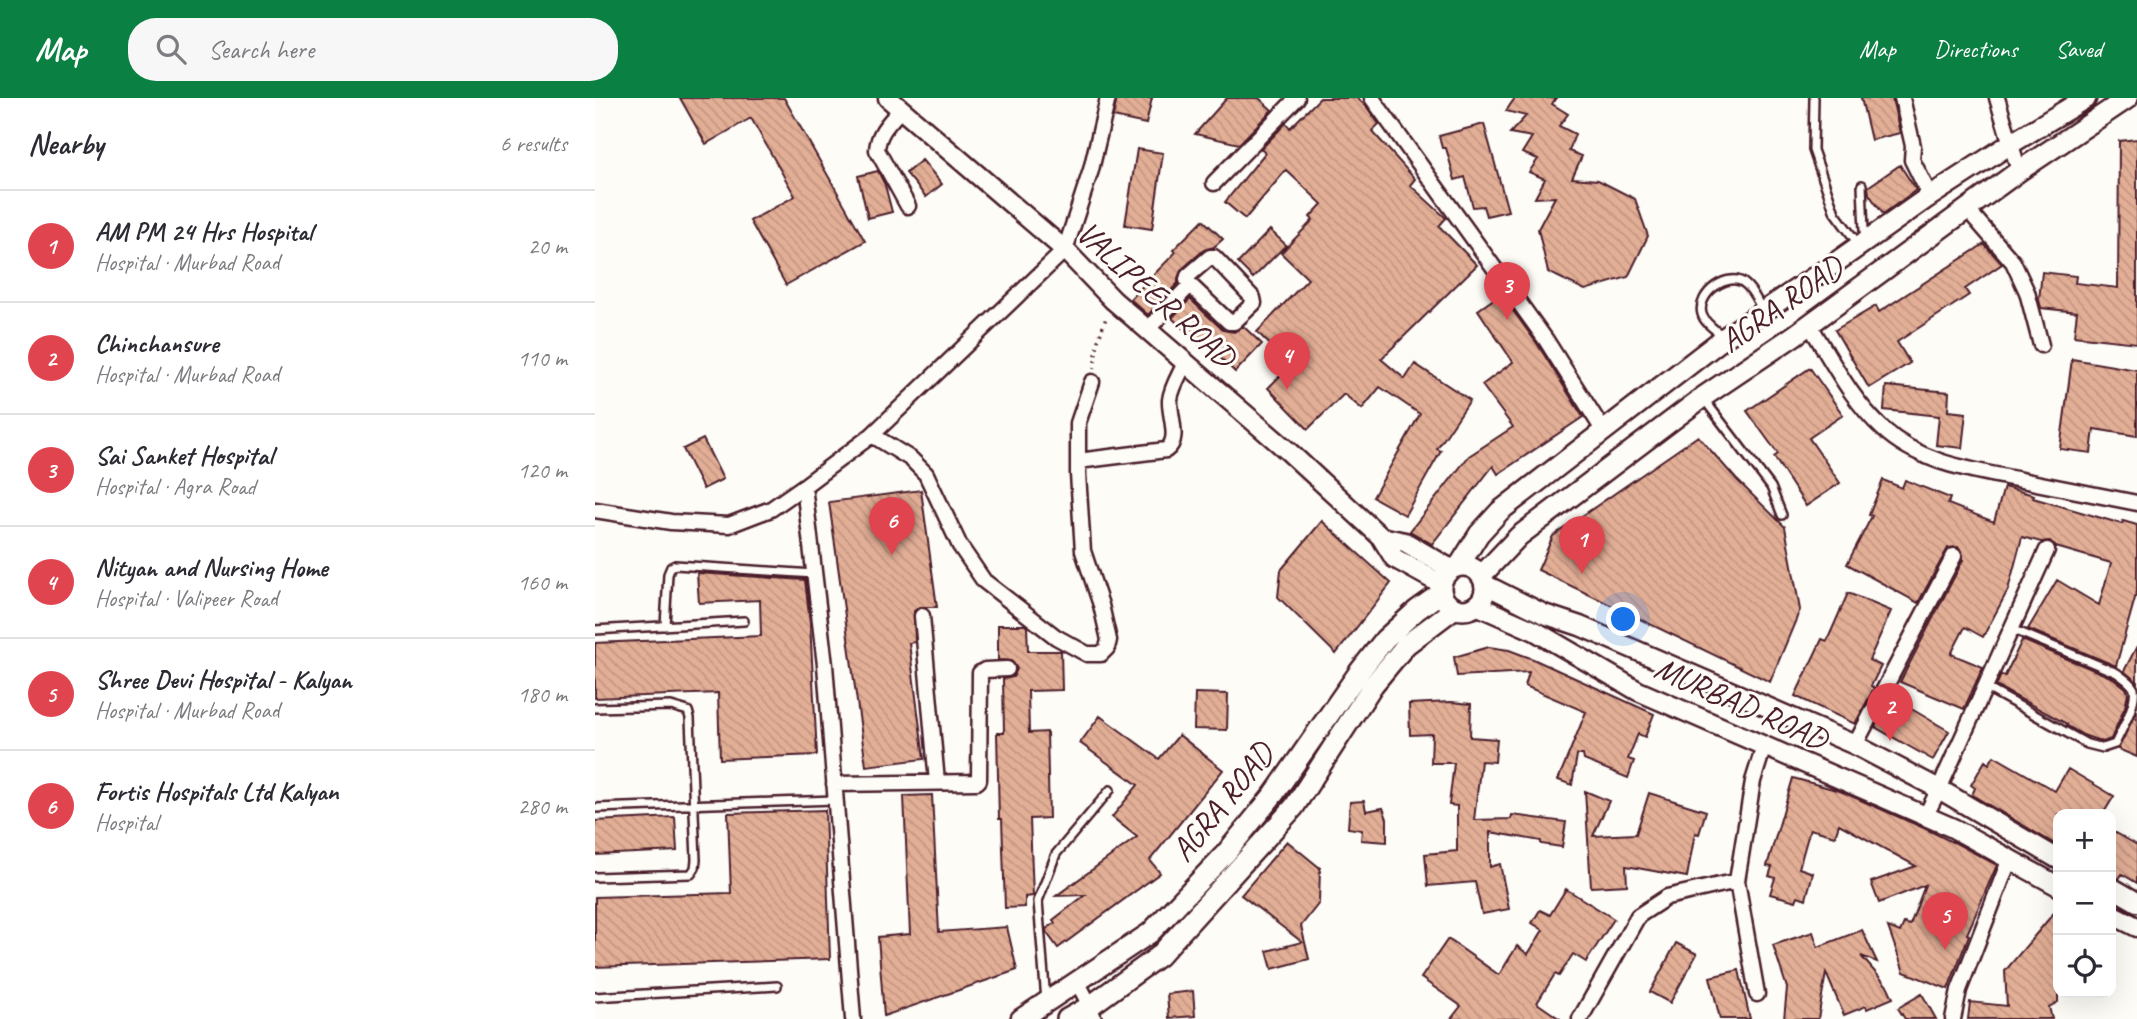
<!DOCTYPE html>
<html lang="en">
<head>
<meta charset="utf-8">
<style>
  :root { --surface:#fff; --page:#f7f7f7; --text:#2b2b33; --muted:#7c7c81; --line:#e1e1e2; --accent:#0b8043 }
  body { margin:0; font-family:Caveat,sans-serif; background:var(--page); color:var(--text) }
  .controls { position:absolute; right:21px; bottom:21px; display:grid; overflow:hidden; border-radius:14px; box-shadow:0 7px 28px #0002 }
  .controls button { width:63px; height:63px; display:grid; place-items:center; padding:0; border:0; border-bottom:2px solid var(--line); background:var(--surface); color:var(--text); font:35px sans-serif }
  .you { position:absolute; left:1029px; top:522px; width:24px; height:24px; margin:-18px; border:5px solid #fff; border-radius:50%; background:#1a73e8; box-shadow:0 0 0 10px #1a73e833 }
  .badge { display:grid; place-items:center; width:46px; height:46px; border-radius:50%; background:var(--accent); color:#fff; font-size:23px; font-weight:700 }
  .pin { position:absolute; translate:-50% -58px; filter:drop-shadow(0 2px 4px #0008) }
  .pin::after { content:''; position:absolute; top:37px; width:24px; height:21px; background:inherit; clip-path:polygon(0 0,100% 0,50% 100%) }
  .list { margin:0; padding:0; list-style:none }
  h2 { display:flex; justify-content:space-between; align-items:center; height:91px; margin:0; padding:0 28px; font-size:30px }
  h2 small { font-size:23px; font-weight:400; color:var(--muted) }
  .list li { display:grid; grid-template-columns:46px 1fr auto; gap:21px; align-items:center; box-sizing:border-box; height:112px; padding:0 28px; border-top:2px solid var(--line) }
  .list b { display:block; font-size:26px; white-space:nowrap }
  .list p { margin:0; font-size:23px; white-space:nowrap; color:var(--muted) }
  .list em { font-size:23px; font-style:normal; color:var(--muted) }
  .icon { flex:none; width:38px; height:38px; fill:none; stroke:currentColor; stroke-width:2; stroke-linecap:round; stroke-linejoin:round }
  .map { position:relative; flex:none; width:1542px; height:921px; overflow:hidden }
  header { display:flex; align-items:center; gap:42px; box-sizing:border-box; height:98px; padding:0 35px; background:var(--accent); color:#fff }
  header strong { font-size:33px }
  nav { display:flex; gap:38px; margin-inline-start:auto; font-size:24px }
  .search { width:490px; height:63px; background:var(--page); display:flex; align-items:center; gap:18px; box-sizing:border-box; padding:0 24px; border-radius:28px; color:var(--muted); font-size:26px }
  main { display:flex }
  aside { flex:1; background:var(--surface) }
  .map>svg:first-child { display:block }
  .building { fill:url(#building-back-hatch); stroke:#4a1f2b; stroke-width:2 }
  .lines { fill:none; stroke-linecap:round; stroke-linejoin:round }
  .service-casing { stroke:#4a1f2b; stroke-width:12 }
  .minor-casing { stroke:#4a1f2b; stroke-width:19 }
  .tertiary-casing { stroke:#4a1f2b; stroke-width:23 }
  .secondary-casing { stroke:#4a1f2b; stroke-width:24 }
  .path { stroke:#4a1f2b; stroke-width:3.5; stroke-dasharray:2 5; stroke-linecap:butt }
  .service { stroke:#fdfcf7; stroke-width:7 }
  .minor { stroke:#fdfcf7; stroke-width:14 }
  .tertiary { stroke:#fdfcf7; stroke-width:18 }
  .secondary { stroke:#fdfcf7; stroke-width:19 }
  .labels { text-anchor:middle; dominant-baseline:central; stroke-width:6; stroke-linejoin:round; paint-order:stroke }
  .street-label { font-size:33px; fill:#4a1f2b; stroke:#fdfcf7 }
</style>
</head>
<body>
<header>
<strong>Map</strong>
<div class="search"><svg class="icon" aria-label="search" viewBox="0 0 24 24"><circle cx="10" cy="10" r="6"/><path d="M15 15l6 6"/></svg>Search here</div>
<nav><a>Map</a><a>Directions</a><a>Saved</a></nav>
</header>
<main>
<aside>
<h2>Nearby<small>6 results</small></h2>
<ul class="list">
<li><span class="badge" style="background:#e0444e">1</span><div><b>AM PM 24 Hrs Hospital</b><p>Hospital · Murbad Road</p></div><em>20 m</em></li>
<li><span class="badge" style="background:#e0444e">2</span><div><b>Chinchansure</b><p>Hospital · Murbad Road</p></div><em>110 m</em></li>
<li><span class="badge" style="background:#e0444e">3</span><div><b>Sai Sanket Hospital</b><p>Hospital · Agra Road</p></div><em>120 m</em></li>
<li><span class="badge" style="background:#e0444e">4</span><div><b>Nityan and Nursing Home</b><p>Hospital · Valipeer Road</p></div><em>160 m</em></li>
<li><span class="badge" style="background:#e0444e">5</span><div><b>Shree Devi Hospital - Kalyan</b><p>Hospital · Murbad Road</p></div><em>180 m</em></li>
<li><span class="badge" style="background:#e0444e">6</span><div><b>Fortis Hospitals Ltd Kalyan</b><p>Hospital</p></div><em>280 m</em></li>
</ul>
</aside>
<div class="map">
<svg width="1542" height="921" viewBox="0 0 1542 921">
  <defs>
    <pattern id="building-back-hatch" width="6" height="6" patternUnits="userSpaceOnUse" patternTransform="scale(1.75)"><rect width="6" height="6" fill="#e2ae96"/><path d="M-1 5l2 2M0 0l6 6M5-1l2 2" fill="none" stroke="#c39581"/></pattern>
  </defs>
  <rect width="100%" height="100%" fill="#fdfcf7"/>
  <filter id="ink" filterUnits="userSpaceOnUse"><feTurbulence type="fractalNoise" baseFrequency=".0143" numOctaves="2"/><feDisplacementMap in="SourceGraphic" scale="14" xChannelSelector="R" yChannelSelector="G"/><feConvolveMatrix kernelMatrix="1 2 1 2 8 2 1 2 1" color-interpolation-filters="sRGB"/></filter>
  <g filter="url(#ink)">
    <path class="building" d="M85 0H189L270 143 191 187 155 123 200 98 156 20 111 46Z
      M522 0H557L551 26 518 19Z
      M632 0H664L677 12 644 46 600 36Z
      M725 0H762L771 8 784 26 777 33 820 81 815 87 851 120 844 128 882 167 786 261 810 281 820 266 875 302 842 351 846 353 810 417 778 399 825 316 785 289 767 311 749 296 713 331 673 290 696 267 662 234 713 181 686 155 718 122 715 119 727 106 691 72 650 121 630 104 670 55 666 51 691 25 695 30Z
      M920 0H961L957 6 973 16 964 28 980 36 974 53 987 58 977 80 1003 82 1040 101 1053 138 1033 179 990 192 953 174 943 131 960 99 940 100 950 81 934 74 943 61 927 55 937 39 915 35 931 18 911 13Z
      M1266 0H1297L1305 35 1276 42Z
      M889 26 913 113 891 118 888 108 878 109 870 79 860 82 851 50H847L844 38Z
      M1542 41V245L1479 238 1482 214 1446 210 1444 202 1447 174 1481 178 1480 185 1523 190 1524 43Z
      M542 51 568 55 557 131 530 127Z
      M327 62 347 86 331 99 311 75Z
      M1305 67 1321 92 1288 116 1274 96 1273 89Z
      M283 73 290 87 297 114 273 120 263 78Z
      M608 122 628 141 619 149 609 152 587 171 583 180V185L553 217 535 201 581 154 578 152Z
      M675 132 691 147 658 180 643 165Z
      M1389 146 1407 166 1370 191 1374 197 1302 244 1315 265 1274 290 1240 232 1281 208 1284 214Z
      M906 196 943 247 988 319 903 376 898 368 837 446 815 433 874 358 918 329 887 287 918 264 883 212Z
      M595 201 628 232 639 234 648 228 667 246 640 274 611 246 608 250 577 220Z
      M1477 261 1542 272V338L1499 331 1496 355 1465 351Z
      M1215 270 1248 317 1214 340 1245 385 1211 408 1179 359 1183 356 1152 313Z
      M1291 288 1354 294 1353 313 1371 315 1367 350 1341 347 1344 318 1289 312Z
      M1103 338 1141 381 1190 429 1205 512 1175 584 943 472 958 438Z
      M108 341 128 381 108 391 88 351Z
      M1288 382 1307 390 1310 382 1355 400 1353 406 1399 424 1409 389 1439 397 1438 400 1527 426 1528 423 1542 427V493L1521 568 1433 531 1462 482 1504 507 1516 465 1461 449 1455 443 1446 444 1427 439 1413 492 1388 539 1370 529 1356 556 1388 569 1369 611 1305 584 1368 462V457L1363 449 1353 450 1323 505 1252 466 1277 418 1274 417Z
      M326 392 342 509H325L319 513 320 544 314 545 329 661 271 668 234 404Z
      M727 423 796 485 741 556 683 499 686 472Z
      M102 475 210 482 215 525 222 657 125 661 123 595 0 600V545L166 538 165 502 104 505Z
      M1253 495 1296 513 1274 562 1286 568 1276 588 1279 590 1260 626 1200 598 1227 541 1232 543Z
      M403 527H430L432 529 433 553H466L467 592 433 593 434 635 452 634 454 720 435 721 438 798 430 799V809L410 810 407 721H404L402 635H409L408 581 418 579 422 571 417 563 403 562Z
      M1427 542 1518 580 1531 590 1533 596 1530 609 1516 641 1508 644 1488 637 1471 627 1472 626 1401 588 1406 577 1410 578Z
      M1542 548V584L1529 573Z
      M894 549 914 552 938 561 1059 616 1050 639 1043 636 1033 661 1039 663 1033 680 989 662 988 657H982L977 687 963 682 991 614 930 588 934 574 862 578 859 559Z
      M600 595 633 596 632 632 599 631Z
      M1296 599 1354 633 1338 662 1280 629Z
      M856 604 876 606 875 639 902 641 900 664 886 663 879 722 916 721 917 717 971 724 967 749 946 746V743L895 734V769L905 766 914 811 887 816 880 784 833 788 830 756 862 753V708L854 707 859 665H836L837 636 815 637 814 606Z
      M1542 612V659L1523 651Z
      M505 618 564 661 584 637 628 672 555 762 565 775 463 850 452 835 451 831 460 825 458 822 490 797 461 798 542 739 517 719 543 687 485 645Z
      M1399 658 1460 693 1473 671 1519 698 1508 716H1463V748L1377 697 1380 690 1376 687 1390 663 1394 666Z
      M1198 680 1245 693 1331 731 1357 744V743L1402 767 1372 836 1374 837 1353 891 1309 874 1293 829 1305 834 1309 825 1315 827 1330 787 1284 805 1276 784 1321 768 1244 726 1240 738 1215 731 1204 770 1218 775 1211 801 1203 798 1201 803 1175 796 1180 780 1174 778 1177 769 1172 768Z
      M990 693 1014 703 998 738 1041 736 1054 695 1111 713 1104 736 1100 735 1092 779 1031 768 1032 787 996 789Z
      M337 697 344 834 412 829 422 872 289 918 283 839 315 836 309 698Z
      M769 703 771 713 788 710 792 721V744L766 742 767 732 753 730 755 704Z
      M230 712 235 861 0 869V799L136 795 133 715Z
      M80 719 82 753 0 757V723Z
      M1516 732 1542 747V785L1527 776 1524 781 1516 778Z
      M692 743 725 770 724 805 706 828 714 861 677 871 672 853 707 844 646 797Z
      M971 791 1019 821 991 864 978 856 964 878 960 876 942 905 965 921H856L866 908 826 880 853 841 904 877 922 848 933 856 948 832 937 825 945 812 955 817Z
      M1463 810V904L1454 909 1457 921H1373L1375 904 1412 908 1410 873Z
      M1267 832 1282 864 1266 858 1293 889 1298 900 1272 911 1271 908 1249 917 1231 875 1223 921H1189L1192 890 1178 847 1218 834 1223 849Z
      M1081 845 1102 856 1075 905 1055 894Z
      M1144 872 1155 921H1125L1115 879Z
      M598 893 600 918 574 920 572 896Z
      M1327 896 1341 921H1310L1303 910Z"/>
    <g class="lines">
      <g class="service-casing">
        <path id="service" d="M1219 0 1218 52 1240 115 1264 147
          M1267 87 1269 133 1272 141
          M1129 239C1122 233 1109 225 1107 216 1101 196 1134 172 1150 186 1158 192 1163 205 1168 213
          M1108 300 1176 389 1187 417
          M70 528 73 476 76 469 80 467 219 476
          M0 532 149 523
          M1390 589 1492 646 1508 650 1520 646C1526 633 1542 605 1539 591 1536 584 1528 580 1522 575L1417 531
          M0 610 76 608 93 613 95 620 101 762 100 770 96 776 0 779
          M0 710 240 702
          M0 899 182 888
          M451 903 443 803 461 756 515 692"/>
      </g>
      <g class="minor-casing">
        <path id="minor" d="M777 0 951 242 1008 332
          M1307 0 1318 48 1317 62 1335 98
          M1402 0 1424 73
          M306 11C295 24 283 34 282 52L313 108
          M619 85 702 0
          M1372 111 1418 164 1432 194 1446 247
          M1214 226C1236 261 1256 302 1288 331 1326 366 1378 372 1426 382 1465 390 1503 397 1542 405
          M552 232 595 187 634 224H639L659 205 658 200 619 159H615L593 178 592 182 595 187
          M277 337 316 361 331 376 365 448 389 483 461 539 492 556H506L512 550 514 542 506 507 488 453 483 376V325L497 284
          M483 363 571 352C586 342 574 318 575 302 576 290 585 276 590 265
          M0 412 76 424 134 427 176 411 209 388
          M327 518 342 684
          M1260 647 1359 458
          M239 686 382 684 384 682 385 575 390 572 412 571
          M1330 719 1344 691 1452 452
          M482 883 495 908 499 921
          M1162 896 1142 783 1158 683 1169 648
          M258 921 230 567 209 388 277 337 470 152 496 72 513 0
          M985 921 1043 818 1072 799 1142 783
          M1358 921 1364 892 1414 763"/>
      </g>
      <g class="tertiary-casing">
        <path id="tertiary" d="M293 0 470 152 518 202 693 353 786 439 799 460 846 486
          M786 439 810 444 856 471
          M889 486 949 516 985 528 1260 647 1344 691 1463 761
          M881 507 940 533 1043 593 1358 730 1463 788
          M1516 789 1542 804
          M1516 816 1542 829"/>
      </g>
      <g class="secondary-casing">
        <path id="secondary" d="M864 468 884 436 905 413 1129 240 1230 172 1332 100 1417 45 1491 0
          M846 490a22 22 0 1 1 44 0a22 22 0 1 1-44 0Z
          M886 478 924 438 1108 299 1200 237 1424 73 1533 0
          M426 921 555 835 631 755 679 696 764 574 790 541 822 512 846 495
          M472 921 495 908 564 858 699 709 778 587 811 547 860 510"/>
      </g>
      <path class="path" d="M499 271 503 243 512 217"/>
      <use href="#service" class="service"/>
      <use href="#minor" class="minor"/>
      <use href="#tertiary" class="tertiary"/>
      <use href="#secondary" class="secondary"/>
    </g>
  </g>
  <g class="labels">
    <g class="street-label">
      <text transform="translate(561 196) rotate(42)">VALIPEER ROAD</text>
      <text transform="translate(1186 206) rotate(-35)">AGRA ROAD</text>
      <text transform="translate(1146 605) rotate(24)">MURBAD ROAD</text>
      <text transform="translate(627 704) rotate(-51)">AGRA ROAD</text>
    </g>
  </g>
</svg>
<div class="controls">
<button>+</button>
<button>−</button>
<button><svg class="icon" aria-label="locate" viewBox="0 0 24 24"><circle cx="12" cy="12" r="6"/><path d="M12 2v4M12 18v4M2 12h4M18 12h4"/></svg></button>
</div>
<div class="you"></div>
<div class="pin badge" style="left:987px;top:476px;background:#e0444e">1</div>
<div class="pin badge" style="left:1295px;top:643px;background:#e0444e">2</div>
<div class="pin badge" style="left:912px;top:222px;background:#e0444e">3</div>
<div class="pin badge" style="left:692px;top:292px;background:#e0444e">4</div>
<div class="pin badge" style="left:1350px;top:852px;background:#e0444e">5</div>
<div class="pin badge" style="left:297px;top:457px;background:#e0444e">6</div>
</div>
</main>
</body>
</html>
